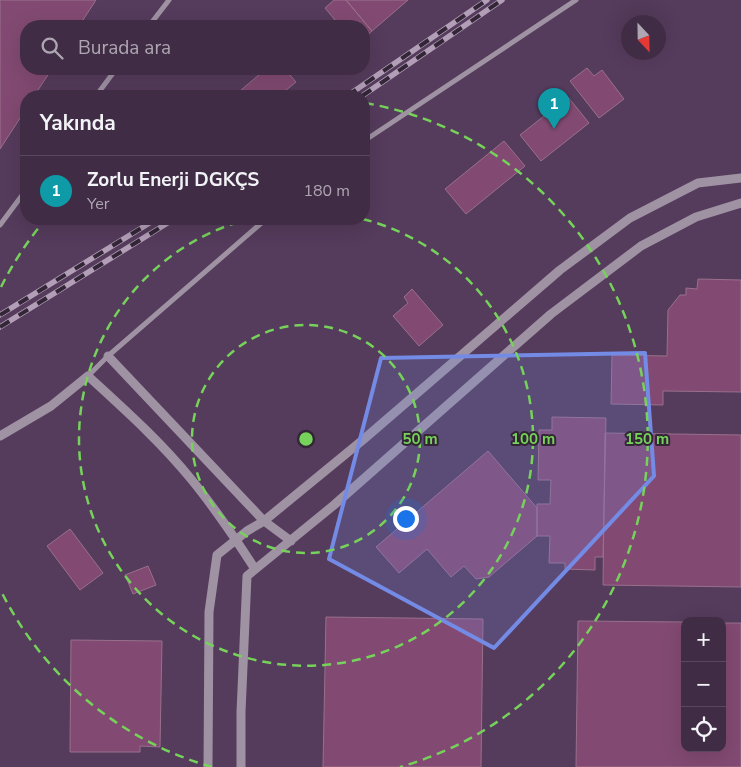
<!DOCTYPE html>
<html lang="tr">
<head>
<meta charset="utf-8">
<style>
  :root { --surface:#402c45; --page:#47344c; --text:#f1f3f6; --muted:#aea7b3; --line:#59485e; --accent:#e797bd }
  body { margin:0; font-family:"Nunito Sans",sans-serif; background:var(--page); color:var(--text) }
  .controls { position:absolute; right:15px; bottom:15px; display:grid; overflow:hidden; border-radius:10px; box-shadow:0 5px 20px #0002 }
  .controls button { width:45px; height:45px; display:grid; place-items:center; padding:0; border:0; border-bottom:1px solid var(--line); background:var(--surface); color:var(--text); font:25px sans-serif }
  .compass { position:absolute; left:621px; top:15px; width:45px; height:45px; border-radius:50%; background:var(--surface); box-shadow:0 5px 20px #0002; rotate:158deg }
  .you { position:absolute; left:405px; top:518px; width:18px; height:18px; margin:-12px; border:4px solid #fff; border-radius:50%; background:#1a73e8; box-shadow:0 0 0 8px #1a73e833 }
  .badge { display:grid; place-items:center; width:32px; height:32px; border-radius:50%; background:var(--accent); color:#fff; font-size:16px; font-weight:700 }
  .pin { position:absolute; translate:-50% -41px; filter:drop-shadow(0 1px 2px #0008) }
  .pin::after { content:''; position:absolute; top:26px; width:18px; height:15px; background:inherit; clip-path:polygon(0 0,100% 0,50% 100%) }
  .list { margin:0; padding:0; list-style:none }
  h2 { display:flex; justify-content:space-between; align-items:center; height:65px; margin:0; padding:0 20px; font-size:21px }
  h2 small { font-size:16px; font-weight:400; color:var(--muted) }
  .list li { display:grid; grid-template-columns:32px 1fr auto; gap:15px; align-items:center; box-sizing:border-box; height:70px; padding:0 20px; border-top:1px solid var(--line) }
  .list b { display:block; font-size:19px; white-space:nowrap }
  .list p { margin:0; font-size:16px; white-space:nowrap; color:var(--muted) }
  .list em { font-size:16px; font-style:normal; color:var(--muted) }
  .icon { flex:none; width:28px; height:28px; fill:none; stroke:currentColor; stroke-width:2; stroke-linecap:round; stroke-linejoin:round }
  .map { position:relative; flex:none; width:741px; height:767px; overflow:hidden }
  .search { position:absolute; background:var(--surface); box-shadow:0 5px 20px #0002; left:20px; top:20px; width:350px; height:55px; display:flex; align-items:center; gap:12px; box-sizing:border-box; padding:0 18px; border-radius:20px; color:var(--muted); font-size:19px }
  .panel { position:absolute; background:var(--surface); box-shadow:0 5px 20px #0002; left:20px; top:90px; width:350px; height:135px; border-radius:20px }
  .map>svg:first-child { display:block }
  .building { fill:#824a72; stroke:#99708c }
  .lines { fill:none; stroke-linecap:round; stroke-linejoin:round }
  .minor { stroke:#9f92a3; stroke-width:5 }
  .tertiary { stroke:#9f92a3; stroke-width:9 }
  .rail-casing { stroke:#b29eb7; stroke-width:5.5 }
  .rail { stroke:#332737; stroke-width:4; stroke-dasharray:11; stroke-linecap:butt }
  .marked { fill:#748be6; fill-opacity:0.2; stroke:#748be6; stroke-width:4; stroke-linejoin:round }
  .ring { fill:none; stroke:#76d25a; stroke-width:2.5; stroke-dasharray:9 6 }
  .centre { fill:#76d25a; stroke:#332737; stroke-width:2.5 }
  .ring-label { font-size:15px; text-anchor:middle; font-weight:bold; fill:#76d25a; stroke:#332737; stroke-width:4; stroke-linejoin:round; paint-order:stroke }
</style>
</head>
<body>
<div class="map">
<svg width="741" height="767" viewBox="0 0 741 767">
  <rect width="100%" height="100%" fill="#553b5c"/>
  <path class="building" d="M0 0H96L79 26H26V69H52L34 96H26V109L0 149Z
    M334 0H346L372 31 364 38V26H340L325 8Z
    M346 0H408L372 31Z
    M587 68 594 76 602 70 624 99 599 118 570 81Z
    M266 69H285L296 82 279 96H247L241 90Z
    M568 97 589 123 541 161 520 135Z
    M504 141 525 166 466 214 445 189Z
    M698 279 741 280V392L663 391V405L611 404 612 355 667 356 668 310 680 295H686V288L697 289Z
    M412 289 443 325 419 346 393 316 408 303 404 297Z
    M552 417 606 418 603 557H595V570L565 569V563H549L550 536H537V504H550L551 480H538L539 430H552Z
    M605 433 741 435V587L603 585Z
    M488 451 537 508V536L489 577 476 579 464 566 451 577 427 549 399 573 376 547Z
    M70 529 103 573 80 590 47 546Z
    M148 566 156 585 133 594 125 575Z
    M326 617 483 619 481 767H323Z
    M578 621 685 622V748H722V623H741V767H576Z
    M71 640 162 641 160 747 140 746V752H70Z"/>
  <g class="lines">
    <path class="minor" d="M149 26 169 0
      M96 96 116 69
      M364 141 576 0
      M0 225 26 190
      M88 376 108 356 266 219"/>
    <path class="tertiary" d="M108 356 264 521 291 541
      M0 436 51 406 88 376C124 409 160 441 191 479 214 507 235 538 255 569
      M208 767 209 612 217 555 247 531 264 521 364 439 560 270 630 218 698 183 741 178
      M241 767V712L247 576 334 505 551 314 641 246 696 217 741 203"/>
    <g class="rail-casing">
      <path id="rail" d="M347 96 487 0
        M362 96 502 0
        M0 315 156 219
        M0 327 174 219"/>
    </g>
    <use href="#rail" class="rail"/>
  </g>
  <path class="marked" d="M645 353 654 476 494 648 329 559 381 358Z"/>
  <g class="ring">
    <circle cx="306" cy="439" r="114"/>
    <path d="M363 219A227 227 0 1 1 249 219"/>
    <path d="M212 767A341 341 0 0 1 1 591M1 287A341 341 0 0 1 45 220M365 103A341 341 0 0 1 400 767"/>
  </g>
  <circle cx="306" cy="439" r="8" class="centre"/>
  <g class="ring-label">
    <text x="420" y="444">50 m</text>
    <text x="533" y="444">100 m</text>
    <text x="647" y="444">150 m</text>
  </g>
</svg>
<div class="controls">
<button>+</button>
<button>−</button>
<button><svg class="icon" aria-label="locate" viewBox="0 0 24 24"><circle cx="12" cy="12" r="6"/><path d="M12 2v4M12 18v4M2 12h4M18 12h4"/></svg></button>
</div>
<svg class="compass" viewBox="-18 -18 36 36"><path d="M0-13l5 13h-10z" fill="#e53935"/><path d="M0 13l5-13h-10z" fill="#aea7b3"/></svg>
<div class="you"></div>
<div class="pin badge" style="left:554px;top:129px;background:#0f9aa8">1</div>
<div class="search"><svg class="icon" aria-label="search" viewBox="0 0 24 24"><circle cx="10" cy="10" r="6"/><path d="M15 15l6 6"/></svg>Burada ara</div>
<section class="panel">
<h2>Yakında<small></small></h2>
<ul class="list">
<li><span class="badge" style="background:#0f9aa8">1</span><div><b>Zorlu Enerji DGKÇS</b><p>Yer</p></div><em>180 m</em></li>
</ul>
</section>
</div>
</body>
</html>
